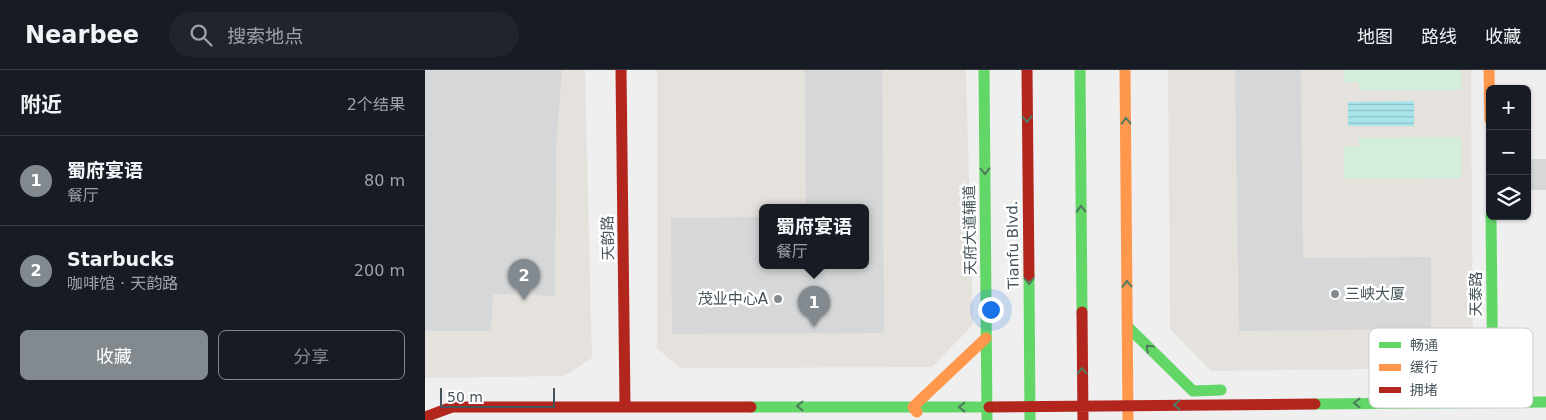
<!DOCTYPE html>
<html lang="zh">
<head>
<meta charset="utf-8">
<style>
  :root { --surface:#171b24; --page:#20242c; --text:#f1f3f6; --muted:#9ea1a6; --line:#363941; --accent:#828a8f }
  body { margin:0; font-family:"DejaVu Sans","Noto Sans SC",sans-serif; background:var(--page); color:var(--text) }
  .controls { position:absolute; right:15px; top:15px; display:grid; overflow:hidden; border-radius:8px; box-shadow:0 1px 4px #0004 }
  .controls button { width:45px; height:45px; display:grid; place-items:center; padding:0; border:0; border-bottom:1px solid var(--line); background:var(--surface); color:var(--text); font:25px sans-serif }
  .scale { position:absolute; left:15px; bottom:12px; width:115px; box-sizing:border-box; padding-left:5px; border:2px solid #46545b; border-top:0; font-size:14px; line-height:18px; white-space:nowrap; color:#46545b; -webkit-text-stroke:4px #fff; paint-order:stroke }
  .you { position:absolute; left:565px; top:239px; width:18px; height:18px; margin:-12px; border:4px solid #fff; border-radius:50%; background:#1a73e8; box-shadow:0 0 0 8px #1a73e833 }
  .badge { display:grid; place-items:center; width:32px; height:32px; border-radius:50%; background:var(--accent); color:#fff; font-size:16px; font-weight:700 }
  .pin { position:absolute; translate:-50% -41px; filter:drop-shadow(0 1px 2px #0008) }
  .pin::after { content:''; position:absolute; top:26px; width:18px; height:15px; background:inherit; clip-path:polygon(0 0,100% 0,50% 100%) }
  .popup { position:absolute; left:334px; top:134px; width:110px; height:65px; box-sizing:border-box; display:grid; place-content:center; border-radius:8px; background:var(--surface); filter:drop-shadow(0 1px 4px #0005); font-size:16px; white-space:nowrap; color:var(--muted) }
  .popup b { font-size:19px; color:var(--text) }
  .popup::after { content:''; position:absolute; left:50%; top:100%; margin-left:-10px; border:10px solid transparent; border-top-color:var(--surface) }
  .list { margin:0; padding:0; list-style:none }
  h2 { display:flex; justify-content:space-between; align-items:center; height:65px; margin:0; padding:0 20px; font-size:21px }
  h2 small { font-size:16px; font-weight:400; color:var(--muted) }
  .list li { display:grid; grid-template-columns:32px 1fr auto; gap:15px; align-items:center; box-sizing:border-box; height:90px; padding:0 20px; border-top:1px solid var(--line) }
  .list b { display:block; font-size:19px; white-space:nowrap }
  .list p { margin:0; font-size:16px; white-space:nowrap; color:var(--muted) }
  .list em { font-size:16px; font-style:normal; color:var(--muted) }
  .actions { display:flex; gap:10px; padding:15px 20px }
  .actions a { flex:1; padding:11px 0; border:1px solid var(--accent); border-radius:8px; text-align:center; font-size:18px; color:var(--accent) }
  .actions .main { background:var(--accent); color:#fff }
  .icon { flex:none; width:28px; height:28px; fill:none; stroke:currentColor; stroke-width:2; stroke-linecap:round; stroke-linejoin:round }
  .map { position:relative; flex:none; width:1121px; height:350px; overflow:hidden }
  header { display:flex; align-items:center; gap:30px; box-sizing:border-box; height:70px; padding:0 25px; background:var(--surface); border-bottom:1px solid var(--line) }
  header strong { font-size:24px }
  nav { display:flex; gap:28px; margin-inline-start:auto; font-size:18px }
  .search { width:350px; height:45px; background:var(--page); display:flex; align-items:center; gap:12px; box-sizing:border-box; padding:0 18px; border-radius:28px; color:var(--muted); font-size:19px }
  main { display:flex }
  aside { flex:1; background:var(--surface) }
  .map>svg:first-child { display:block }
  .commercial { fill:#e5e1dd; fill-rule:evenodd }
  .green { fill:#d3eedb }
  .water { fill:url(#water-rules) }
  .building { fill:#d6d7d8 }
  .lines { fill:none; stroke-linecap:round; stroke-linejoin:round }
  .fast { stroke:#63d668; stroke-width:11 }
  .slow { stroke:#ff974d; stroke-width:11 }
  .jam { stroke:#b3261e; stroke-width:11 }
  .oneway { stroke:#4f7b5f }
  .poi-dot { fill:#828a8f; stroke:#fff; stroke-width:2 }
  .labels { text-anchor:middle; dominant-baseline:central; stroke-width:5; stroke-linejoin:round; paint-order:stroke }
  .street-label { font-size:15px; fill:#46545b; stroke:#fff }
  .poi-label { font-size:15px; fill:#46545b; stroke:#fff; text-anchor:start }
  .key { fill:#fff; stroke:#c8ccce; stroke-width:1 }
  .key-label { font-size:14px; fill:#46545b }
</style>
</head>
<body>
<header>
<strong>Nearbee</strong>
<div class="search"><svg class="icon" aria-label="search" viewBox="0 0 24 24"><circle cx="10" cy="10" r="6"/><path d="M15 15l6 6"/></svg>搜索地点</div>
<nav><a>地图</a><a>路线</a><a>收藏</a></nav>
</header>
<main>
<aside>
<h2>附近<small>2个结果</small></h2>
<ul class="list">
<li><span class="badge">1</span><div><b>蜀府宴语</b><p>餐厅</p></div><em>80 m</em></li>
<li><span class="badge">2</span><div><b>Starbucks</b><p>咖啡馆 · 天韵路</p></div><em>200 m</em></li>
</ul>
<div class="actions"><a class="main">收藏</a><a>分享</a></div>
</aside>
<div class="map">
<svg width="1121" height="350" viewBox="0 0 1121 350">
  <defs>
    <pattern id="water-rules" width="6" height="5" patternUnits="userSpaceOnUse" patternTransform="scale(1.25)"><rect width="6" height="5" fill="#a9e6ec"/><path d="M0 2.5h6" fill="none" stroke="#8bbdc2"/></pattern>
  </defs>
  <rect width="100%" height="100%" fill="#f0efef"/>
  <path class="commercial" d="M0 0H160L167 288 139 306 0 308Z
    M232 0H541L548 255 507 297 255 298 232 278ZM338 138H440V196H338Z
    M743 0H1046L1048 281 1028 298 786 301 745 259Z"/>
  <path class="green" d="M919 0H1036L1037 20H934V12H919Z
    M1036 67V108L919 109V77H934V68Z"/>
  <path class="water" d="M989 31V56H923V32Z"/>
  <path class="building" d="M0 0H137L131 78 130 226 68 224 66 261H0Z
    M380 0H457L459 263 247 264 246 148 338 147V196H440V138H381Z
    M810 0H876L878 188 1006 187V259L814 261Z
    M1102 89H1121V120H1102Z"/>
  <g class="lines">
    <path class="fast" d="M559 0 562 350
      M655 0 657 242
      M604 206 605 350
      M703 257 768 321 796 320
      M1054 325 1068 332 1066 146
      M890 334 1121 332
      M326 337H564"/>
    <path class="slow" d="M700 0 703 350
      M1064 0 1065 50
      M492 342 488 337 561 268"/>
    <path class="jam" d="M196 0 200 336
      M602 0 604 206
      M657 242 658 350
      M564 337 890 334
      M0 347 27 337H326"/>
  </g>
  <defs><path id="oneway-chevron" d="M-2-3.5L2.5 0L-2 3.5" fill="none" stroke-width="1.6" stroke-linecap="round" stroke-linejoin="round" transform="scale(1.25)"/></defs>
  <g class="oneway">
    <use href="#oneway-chevron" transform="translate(602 49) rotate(89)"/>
    <use href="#oneway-chevron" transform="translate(701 51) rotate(-91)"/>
    <use href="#oneway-chevron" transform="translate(560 101) rotate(89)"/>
    <use href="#oneway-chevron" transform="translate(656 139) rotate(-91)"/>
    <use href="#oneway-chevron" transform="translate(604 211) rotate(89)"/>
    <use href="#oneway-chevron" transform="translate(702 214) rotate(-91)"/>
    <use href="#oneway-chevron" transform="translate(724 278) rotate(-136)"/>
    <use href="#oneway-chevron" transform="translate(657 301) rotate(-91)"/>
    <use href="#oneway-chevron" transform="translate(932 333) rotate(180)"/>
    <use href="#oneway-chevron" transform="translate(752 335) rotate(179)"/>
    <use href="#oneway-chevron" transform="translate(375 336) rotate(-180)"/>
    <use href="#oneway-chevron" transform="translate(537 337) rotate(-180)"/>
  </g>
  <g class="poi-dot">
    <circle cx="910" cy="224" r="5"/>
    <circle cx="353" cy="229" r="5"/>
  </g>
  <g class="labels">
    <g class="street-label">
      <text transform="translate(545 160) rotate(-91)">天府大道辅道</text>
      <text transform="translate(183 168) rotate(-91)">天韵路</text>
      <text transform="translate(588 175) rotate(-91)">Tianfu Blvd.</text>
      <text transform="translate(1051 224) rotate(-90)">天泰路</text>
    </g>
    <g class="poi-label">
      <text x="920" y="224">三峡大厦</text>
      <text x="343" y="229" text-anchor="end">茂业中心A</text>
    </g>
  </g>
  <rect x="944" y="258" width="164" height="80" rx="8" class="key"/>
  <rect x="954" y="272" width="22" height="6" fill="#63d668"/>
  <rect x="954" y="294" width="22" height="7" fill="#ff974d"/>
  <rect x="954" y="317" width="22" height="6" fill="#b3261e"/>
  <g class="key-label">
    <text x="985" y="280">畅通</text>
    <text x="985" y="302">缓行</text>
    <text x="985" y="325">拥堵</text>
  </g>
</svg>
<div class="controls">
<button>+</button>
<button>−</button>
<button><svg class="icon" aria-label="layers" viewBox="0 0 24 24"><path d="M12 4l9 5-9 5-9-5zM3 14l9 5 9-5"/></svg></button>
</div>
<div class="scale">50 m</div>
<div class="you"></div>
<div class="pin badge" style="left:389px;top:257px">1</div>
<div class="popup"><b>蜀府宴语</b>餐厅</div>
<div class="pin badge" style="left:99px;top:230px">2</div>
</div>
</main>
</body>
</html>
